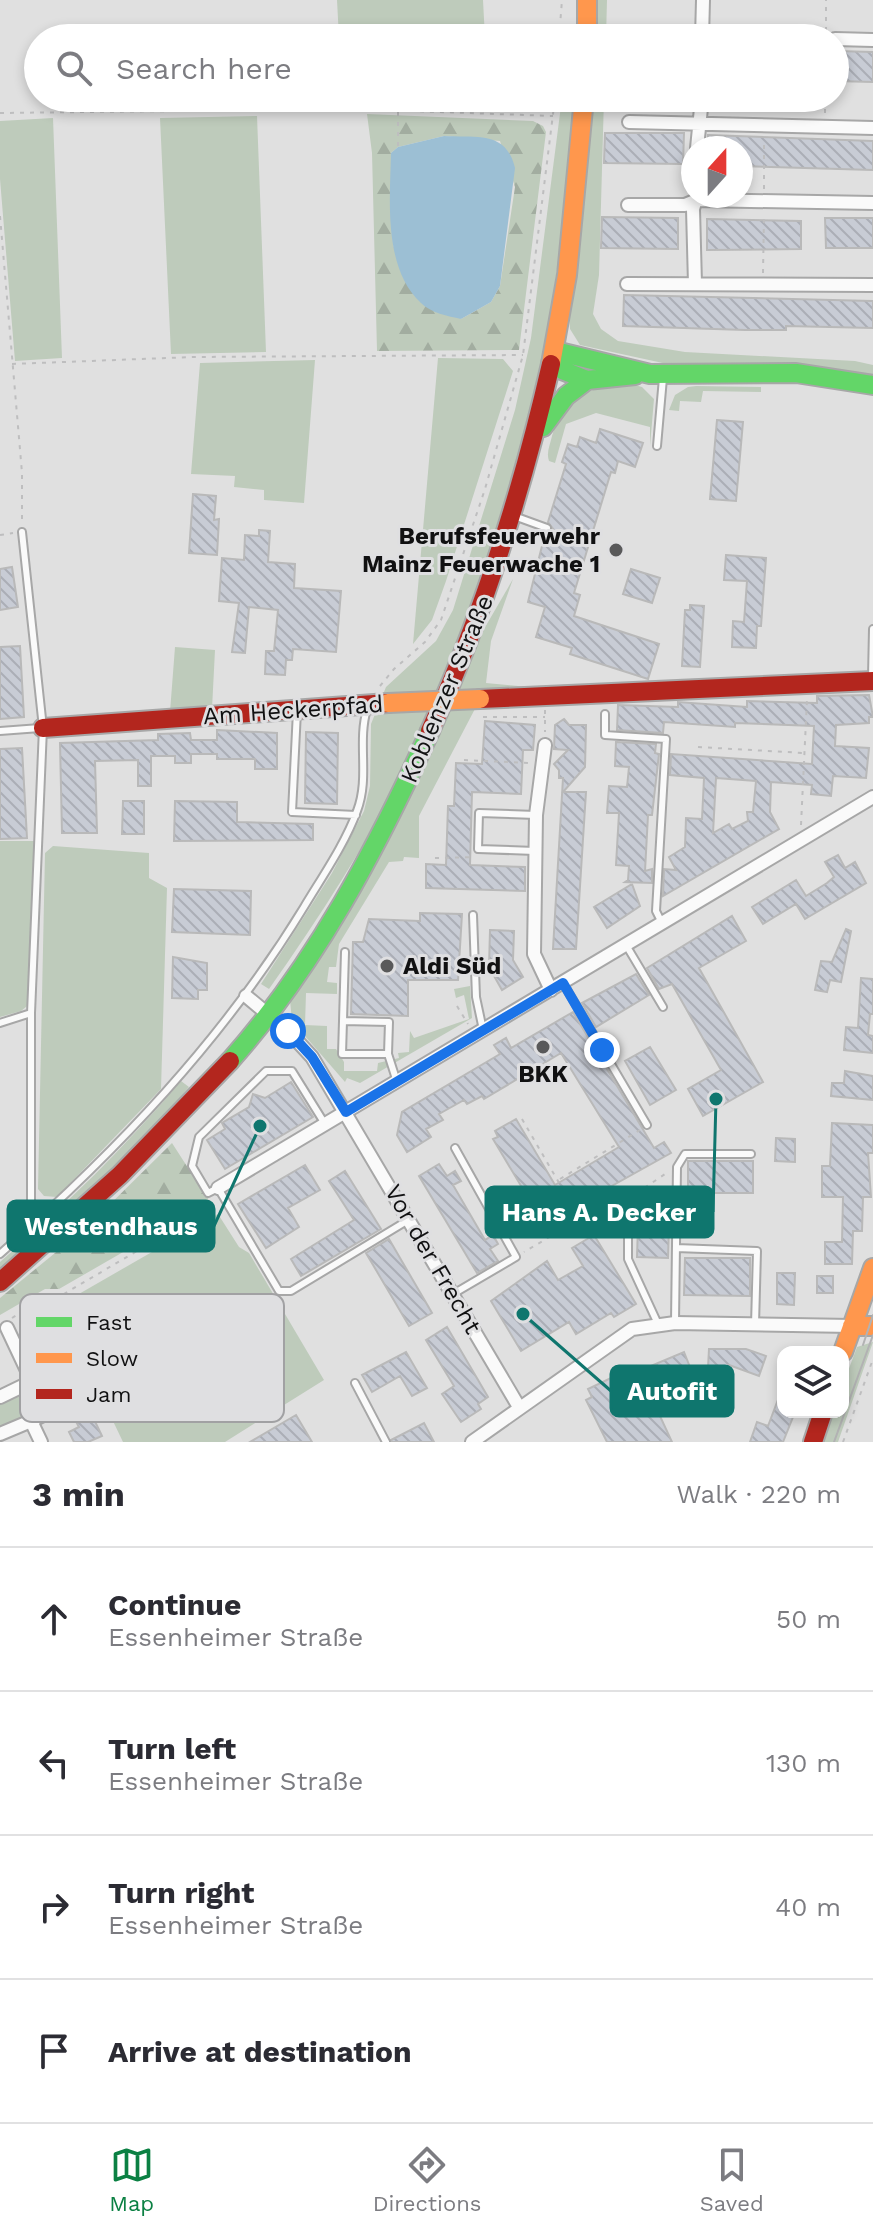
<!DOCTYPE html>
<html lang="en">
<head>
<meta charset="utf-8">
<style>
  :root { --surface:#fff; --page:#f2f2f3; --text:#2b2b33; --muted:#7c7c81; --line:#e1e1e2; --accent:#0b8043 }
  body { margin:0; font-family:"Work Sans",sans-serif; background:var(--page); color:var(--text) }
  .controls { position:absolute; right:24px; bottom:24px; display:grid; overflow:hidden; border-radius:16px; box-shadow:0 4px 12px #0003 }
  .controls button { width:72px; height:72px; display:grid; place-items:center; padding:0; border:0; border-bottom:2px solid var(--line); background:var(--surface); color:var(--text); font:40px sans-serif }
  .compass { position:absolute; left:681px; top:136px; width:72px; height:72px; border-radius:50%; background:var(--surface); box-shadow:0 4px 12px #0003; rotate:21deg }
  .stop { position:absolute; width:24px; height:24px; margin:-18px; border:6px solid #1a73e8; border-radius:50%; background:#fff }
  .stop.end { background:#1a73e8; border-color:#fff; box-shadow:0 2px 8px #0008 }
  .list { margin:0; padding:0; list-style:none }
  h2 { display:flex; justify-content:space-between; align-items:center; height:104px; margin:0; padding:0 32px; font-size:34px }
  h2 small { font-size:26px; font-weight:400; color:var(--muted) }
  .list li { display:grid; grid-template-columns:52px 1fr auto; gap:24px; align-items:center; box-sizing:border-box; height:144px; padding:0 32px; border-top:2px solid var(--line) }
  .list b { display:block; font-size:30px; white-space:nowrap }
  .list p { margin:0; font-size:26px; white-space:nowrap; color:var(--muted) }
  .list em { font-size:26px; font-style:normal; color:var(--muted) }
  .icon { flex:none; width:44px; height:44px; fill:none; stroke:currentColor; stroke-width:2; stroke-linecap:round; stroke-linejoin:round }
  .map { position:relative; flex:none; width:873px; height:1442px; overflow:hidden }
  .search { position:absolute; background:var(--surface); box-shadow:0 4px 12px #0003; left:24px; right:24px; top:24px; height:88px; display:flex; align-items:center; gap:20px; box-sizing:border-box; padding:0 28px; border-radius:44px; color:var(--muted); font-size:30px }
  .sheet { height:680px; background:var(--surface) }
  nav { display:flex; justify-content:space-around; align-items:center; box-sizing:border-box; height:112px; border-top:2px solid var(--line); background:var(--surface); font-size:22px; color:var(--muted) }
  nav a { display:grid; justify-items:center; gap:4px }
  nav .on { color:var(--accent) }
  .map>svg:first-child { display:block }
  .green { fill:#becbbb }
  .forest { fill:url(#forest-firs); fill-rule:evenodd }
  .water { fill:#9cbfd4 }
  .building { fill:url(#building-back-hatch); stroke:#b9b9b9; stroke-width:2; fill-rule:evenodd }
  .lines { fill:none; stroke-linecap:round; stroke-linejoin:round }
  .lane-casing { stroke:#a7a7a7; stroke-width:10 }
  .street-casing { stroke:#a7a7a7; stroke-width:16 }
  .fast-casing { stroke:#a7a7a7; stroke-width:22 }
  .slow-casing { stroke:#a7a7a7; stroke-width:22 }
  .jam-casing { stroke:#a7a7a7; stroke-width:22 }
  .path { stroke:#bebebf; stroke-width:2; stroke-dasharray:4 6; stroke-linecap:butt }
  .lane { stroke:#fafafa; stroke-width:6 }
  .street { stroke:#fafafa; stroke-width:12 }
  .fast { stroke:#63d668; stroke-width:18 }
  .slow { stroke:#ff974d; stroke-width:18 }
  .jam { stroke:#b3261e; stroke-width:18 }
  .tram { stroke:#b2b2b3; stroke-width:2 }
  .slow-bridge-casing { stroke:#a7a7a7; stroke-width:22; stroke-linecap:butt }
  .slow-bridge { stroke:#ff974d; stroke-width:18 }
  .route { stroke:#1a73e8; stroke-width:10 }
  .poi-dot { fill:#59595a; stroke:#dfdfe1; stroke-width:3 }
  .labels { text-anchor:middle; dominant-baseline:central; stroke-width:6; stroke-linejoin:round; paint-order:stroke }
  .poi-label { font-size:24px; font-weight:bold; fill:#111112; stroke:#dfdfe1; text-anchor:end }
  .street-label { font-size:24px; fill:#111112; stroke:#dfdfe1 }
  .key { fill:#dfdfe1; stroke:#a1a1a3; stroke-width:2 }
  .key-label { font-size:22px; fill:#111112 }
  .leader { fill:none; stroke:#0f766e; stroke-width:3 }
  .callout-dot { fill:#0f766e; stroke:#dfdfe1; stroke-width:3 }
  .callout { fill:#0f766e; stroke:#0f766e; stroke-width:3 }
  .callout-label { font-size:26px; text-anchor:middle; font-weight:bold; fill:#fff }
</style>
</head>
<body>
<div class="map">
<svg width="873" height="1442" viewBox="0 0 873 1442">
  <defs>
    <pattern id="forest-firs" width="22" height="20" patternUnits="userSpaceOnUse" patternTransform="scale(2)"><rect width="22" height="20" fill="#becbbb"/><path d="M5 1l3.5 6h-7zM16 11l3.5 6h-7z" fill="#a2ada0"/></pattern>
    <pattern id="building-back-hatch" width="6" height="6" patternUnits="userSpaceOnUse" patternTransform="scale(2)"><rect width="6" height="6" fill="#c8ccd5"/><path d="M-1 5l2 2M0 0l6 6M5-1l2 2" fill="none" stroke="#abaeb6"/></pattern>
  </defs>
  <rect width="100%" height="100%" fill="#e0e0e0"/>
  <path class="green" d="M337 0H483L485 38H339Z
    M592 0H607L606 38H592Z
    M342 98H488V109L342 104Z
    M562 98H573C566 272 527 473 465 636 417 762 347 879 269 989L261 984 332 873 364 811 370 786 371 724 386 687 436 641 453 610 515 410 531 338Z
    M591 98H604L599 275 593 314 601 329 618 341 685 352 855 361 873 365V378L672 365 580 345 570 329 569 315 581 232Z
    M257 116 266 352 171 354 160 118Z
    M53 118 62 358 15 361 0 179V121Z
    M438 358 503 359 513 371 446 581 432 620 413 644Z
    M315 360 304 503 264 500V490L234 487 235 476 191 474 200 363Z
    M631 384 642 387 654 399 650 446V427L596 413 566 424 555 463 549 461C546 453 550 445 552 436 564 392 591 388 631 384Z
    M688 387 696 386 761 387V392L703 391 701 402 680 401 679 411 669 410 675 395Z
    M513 579 491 641 486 683 538 688 477 705 419 816V858L404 857 403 861 389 862 339 944 336 967H329L327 982 337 983V994L306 993 305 1025 327 1026V1049H336L344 1062V1071H377L378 1063 399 1058 398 1053 409 1052 410 1031 414 1038 469 1019 464 995 456 998 454 989 470 986 472 1018 360 1083 347 1078 345 1082 292 1021 290 1000 447 716 484 629Z
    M175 647 215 650 212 709 170 712Z
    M0 841H35L32 1002 21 1011 0 1017Z
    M53 846 149 853V878L167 888 161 1089 57 1197 44 1196 38 1189 45 853Z
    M181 1081 189 1087 132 1154 0 1275V1262C66 1205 125 1147 181 1081Z
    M218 1214 239 1247 249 1253 324 1380 225 1442H123L58 1306Z
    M873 1342 838 1442H822L833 1412H843V1369L848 1371 857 1347Z
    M25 1394 36 1406 34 1413 0 1430V1404Z"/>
  <path class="forest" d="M367 114 533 121 543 126 546 132 519 350 377 351 372 153ZM444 136 500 141 515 187 500 286 491 302 461 319 401 270 393 244 391 153 398 147Z
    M172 1143 210 1202 59 1289H45L0 1315V1298L88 1226Z"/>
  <path class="water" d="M444 136C476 138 506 130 515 168L500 286 491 302 461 319C448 316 431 313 421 303 383 268 390 200 391 153L398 147Z"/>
  <path class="building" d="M837 51 873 52V82L836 81Z
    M733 98H756V110L733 109Z
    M605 133H684L683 164 604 163Z
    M708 135 873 141V170L741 166V148H708Z
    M602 217 678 218V249L601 248Z
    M825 218H873V248H826Z
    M707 219 801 221V249L707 250Z
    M624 295 873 301V328L786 326V330H745L623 326Z
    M717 420 743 422 736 501 710 499Z
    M600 429 643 443 635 467 618 461 615 473 611 472 574 593 580 595 574 616 659 644 648 679 570 654 572 648 536 637 545 607 528 602 545 534 553 529 548 522 566 464 562 462 568 444 577 447 580 437 596 443Z
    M193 494 216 496 214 520 219 519 217 555 189 553Z
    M259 530 270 531 268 562 295 564 294 588 341 591 336 652 293 649 292 660H286L285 675 265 674 266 651H274L278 610 249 607 245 653 232 652 239 603 219 601 222 558 244 560 245 535 259 536Z
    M726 555 766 558 761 626H757L756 648 732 647 733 621 744 622 747 581 724 580Z
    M12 567 18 607 0 610V569Z
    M631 569 660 578 652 603 623 594Z
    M690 605 704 606 700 667 682 666 685 610H690Z
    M20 646 24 717 0 719V647Z
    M869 695 873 717H869V723L836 725 835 746 869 748 866 778 833 776 831 796 811 794 812 785 771 782 770 812 779 829 663 896 664 869 676 870 669 857 685 847 686 818 702 819 704 778 670 775 671 754 812 764 814 726 735 723V727L664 722 663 733 617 730 618 705 678 707V702L747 707V701L817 703V696ZM716 778 756 781 753 812H747L748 821 732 829 729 824 713 833Z
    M564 719 569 725H586L585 767 563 792H586L576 949H553L563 778H559V770L554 764 568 750 554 749 555 725Z
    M485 721 535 725 533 750H523L521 794 472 792 470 865 525 867V891L426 888V864L446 865 448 806H454L456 763 482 764Z
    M217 730 277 733V769H255V759H217V754H191V763H175V756H151V786H138V760L95 761 97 833H62L60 743 158 740V734L190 733 191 740H217Z
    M306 732 338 733 337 804 305 803Z
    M616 742 656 744 655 753 659 754 652 815H648L645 871 652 869V883L625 882 628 880 629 866 616 865 619 813H607L609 786 627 787 629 767 615 766Z
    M22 748 27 838 0 839V749Z
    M123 801H144V834H122Z
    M175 801 237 802V822L313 824V840L174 841Z
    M838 855 845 868 855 862 866 883 805 919 796 904 763 924 752 907 796 880 806 896 827 883 834 877 825 862Z
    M632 884 640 906 607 928 594 907Z
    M174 889 251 891 250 935 172 932Z
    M420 913 462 914 458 980H408V1016L351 1014 353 942H363L369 919 420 921Z
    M732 916 746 941 699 968 763 1082 703 1116 688 1089 721 1070 672 984 659 989 647 968Z
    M846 929 851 931 841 982 830 980 827 992 815 990 821 961 832 962Z
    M490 930 514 931 513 960 523 977 502 990 489 967Z
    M173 957 207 963V990H198V999L172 998Z
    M636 974 649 995 596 1027 582 1003Z
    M861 978 873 979V1014H870L868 1035 873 1036V1053L844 1050 846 1027 858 1028Z
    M573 1012 654 1148 664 1142 671 1153 601 1192H617L622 1207 596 1222 589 1210 555 1230 551 1223 545 1226 493 1139 498 1137 495 1131 516 1119 555 1185 619 1147 561 1053 484 1099 482 1096 467 1104 464 1100 439 1114 443 1120 426 1129 431 1137 407 1152 397 1135 402 1112 500 1054 494 1045 506 1038 511 1048Z
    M650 1047 676 1090 650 1105 625 1061Z
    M845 1071 873 1076V1100L831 1096 832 1083H844Z
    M291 1082 313 1117 225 1169 207 1140 225 1129 222 1123 249 1107 253 1094 265 1098Z
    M832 1123 873 1125V1153H868L871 1197H863L862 1231H853L852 1264H825V1242H842L843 1197H822V1166H830Z
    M776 1138 795 1139V1162L775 1161Z
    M688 1161H753V1193H688Z
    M439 1164 447 1176 455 1171 461 1181 453 1185 485 1240 493 1235 498 1244 490 1249 498 1261 477 1273 419 1176Z
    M305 1165 320 1190 288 1208 299 1227 266 1248 238 1204Z
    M345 1171 381 1229 301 1276 291 1259 354 1220 329 1181Z
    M639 1193 670 1194 668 1258 637 1257Z
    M594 1235 636 1304 614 1317 611 1313 576 1334 569 1322 521 1351 491 1301 547 1261 558 1280 583 1266 572 1248Z
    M389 1239 432 1313 409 1326 366 1253Z
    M685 1258H750V1296L684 1295Z
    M777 1273H795L794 1305 777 1304Z
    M817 1276H833V1293H817Z
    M447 1327 488 1397 478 1404 481 1409 461 1422 442 1394 454 1386 426 1340Z
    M709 1349H746L766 1356 759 1376 729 1365V1369L708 1368Z
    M406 1352 427 1388 412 1396 400 1376 372 1392 362 1375Z
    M684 1352 701 1395 659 1414 672 1442H607L586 1400 592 1397 588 1389 636 1366 639 1371Z
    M782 1389 783 1412H795L783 1442H750L757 1422 768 1426Z
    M90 1411 102 1436 88 1442H74L69 1432 79 1427 74 1418Z
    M296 1415 312 1442H250Z
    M424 1423 434 1442H392L391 1440Z"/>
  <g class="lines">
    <g class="lane-casing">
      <path id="lane" d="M657 446 663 378
        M514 516 547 528
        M22 532 43 728 31 1013V1227
        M872 677 873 629
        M297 711 292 812 356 815
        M605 714V735L666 739 656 911 661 921
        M0 731 40 728
        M535 851 478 849 479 813 536 815
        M473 915 476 997 483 1030
        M626 945 663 1007
        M345 952 343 1021 389 1022 388 1054 397 1082
        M563 983 647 1125
        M343 1021 342 1054H388
        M0 1023 31 1013
        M325 1124 292 1071H266L199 1137 192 1166 208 1193 218 1188 279 1291H291L410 1219
        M628 1208V1259L658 1324
        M676 1248 757 1251 755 1325
        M0 1254C117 1151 223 1040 304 907 322 877 345 844 357 811 370 777 357 743 367 709
        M453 1294 516 1257 455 1148
        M675 1322 677 1167 685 1154H751
        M355 1383 386 1442"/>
    </g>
    <g class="street-casing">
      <path id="street" d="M630 38 635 33 807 38
        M702 38 703 0
        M835 39 873 40
        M629 122 873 128
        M697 148 702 98
        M628 205H685L697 200 873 203
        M627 284 873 285
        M695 284 693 209 697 196
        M545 745 536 815 534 954 551 990
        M246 996 288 1031 312 1057 519 1407
        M218 1188 873 797
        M7 1328 47 1413 31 1421 41 1442
        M0 1397 33 1381
        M0 1434 31 1421
        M472 1442 632 1329 675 1323 852 1326"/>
    </g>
    <g class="fast-casing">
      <path id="fast" d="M555 351 650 374 796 373 873 385
        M556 353 562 370 587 380 635 375
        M543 427 566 396 587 380
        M230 1061C316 964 377 848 430 731"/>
    </g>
    <g class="slow-casing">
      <path id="slow" d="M587 0V38
        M551 364 567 275 584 98
        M852 1326H873
        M843 1352 873 1268"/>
    </g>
    <g class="jam-casing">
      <path id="jam" d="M480 699 873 681
        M43 728 388 703
        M430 731C484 613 522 491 551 364
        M0 1282 120 1175 230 1061
        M813 1442 823 1412"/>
    </g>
    <path class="path" d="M826 31V0
      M559 38 562 0
      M398 112V147
      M0 113 354 109 553 116
      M825 113V98
      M764 189V140
      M0 216 22 473V522
      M763 273 764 216
      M12 364 193 357 523 355
      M0 535 13 533
      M380 686 394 669 425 642 441 620 485 489 523 355 555 98
      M545 710V732
      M483 717H545
      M698 747 804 753
      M464 760 528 763
      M801 825 807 700
      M435 858 474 857
      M457 1006 468 1024
      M522 1119 580 1219 524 1252
      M560 1179 640 1130
      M628 1199 668 1172
      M580 1219 633 1187 642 1188
      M12 1318 48 1295 57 1298 217 1204
      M843 1442 873 1359"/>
    <use href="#lane" class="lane"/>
    <use href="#street" class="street"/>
    <use href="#fast" class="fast"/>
    <use href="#slow" class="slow"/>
    <use href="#jam" class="jam"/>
    <path class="tram" d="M863 1345 873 1315
      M834 1442 873 1335"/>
    <g class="slow-bridge-casing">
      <path id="slow-bridge" d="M388 703 480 699"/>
    </g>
    <use href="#slow-bridge" class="slow-bridge"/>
  </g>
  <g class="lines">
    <path class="route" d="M288 1031 312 1057 346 1112 563 983 602 1050"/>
  </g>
  <g class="poi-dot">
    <circle cx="616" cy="550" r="8"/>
    <circle cx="387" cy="966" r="8"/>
    <circle cx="543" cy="1047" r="8"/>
  </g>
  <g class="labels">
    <g class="poi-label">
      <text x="600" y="536">Berufsfeuerwehr<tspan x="600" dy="28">Mainz Feuerwache 1</tspan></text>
      <text x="403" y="966" text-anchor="start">Aldi Süd</text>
      <text x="543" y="1074" text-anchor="middle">BKK</text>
    </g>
    <g class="street-label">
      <text transform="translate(447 689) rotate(-67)">Koblenzer Straße</text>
      <text transform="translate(293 710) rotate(-4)">Am Heckerpfad</text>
      <text transform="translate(433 1259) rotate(60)">Vor der Frecht</text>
    </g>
  </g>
  <rect x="20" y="1294" width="264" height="128" rx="12" class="key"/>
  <rect x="36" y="1317" width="36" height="10" fill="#63d668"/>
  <rect x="36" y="1353" width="36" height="10" fill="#ff974d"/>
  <rect x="36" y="1389" width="36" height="10" fill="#b3261e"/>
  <g class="key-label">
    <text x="86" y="1330">Fast</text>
    <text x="86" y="1366">Slow</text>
    <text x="86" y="1402">Jam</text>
  </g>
  <path class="leader" d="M716 1099L713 1212M260 1126L214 1226M523 1314L611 1391"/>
  <g class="callout-dot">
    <circle cx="716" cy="1099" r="8"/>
    <circle cx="260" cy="1126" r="8"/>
    <circle cx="523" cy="1314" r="8"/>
  </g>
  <g class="callout">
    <rect x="486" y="1187" width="227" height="50" rx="8"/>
    <rect x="8" y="1201" width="206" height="50" rx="8"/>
    <rect x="611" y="1366" width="122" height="50" rx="8"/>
  </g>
  <g class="callout-label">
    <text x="599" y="1221">Hans A. Decker</text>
    <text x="111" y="1235">Westendhaus</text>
    <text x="672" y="1400">Autofit</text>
  </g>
</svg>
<div class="controls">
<button><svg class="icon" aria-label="layers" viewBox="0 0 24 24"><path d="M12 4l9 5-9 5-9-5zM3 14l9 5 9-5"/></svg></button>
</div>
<svg class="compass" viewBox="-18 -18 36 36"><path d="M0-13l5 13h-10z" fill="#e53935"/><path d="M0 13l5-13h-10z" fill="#7c7c81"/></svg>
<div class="stop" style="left:288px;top:1031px"></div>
<div class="stop end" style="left:602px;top:1050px"></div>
<div class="search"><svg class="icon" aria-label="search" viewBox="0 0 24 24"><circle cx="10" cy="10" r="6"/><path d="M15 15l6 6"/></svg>Search here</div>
</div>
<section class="sheet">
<h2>3 min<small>Walk · 220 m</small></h2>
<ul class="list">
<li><svg class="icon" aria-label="ahead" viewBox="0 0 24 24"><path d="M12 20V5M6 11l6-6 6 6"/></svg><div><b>Continue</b><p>Essenheimer Straße</p></div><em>50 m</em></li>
<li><svg class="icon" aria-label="left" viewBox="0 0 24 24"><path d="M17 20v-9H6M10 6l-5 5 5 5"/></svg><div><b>Turn left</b><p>Essenheimer Straße</p></div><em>130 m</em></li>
<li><svg class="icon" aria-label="right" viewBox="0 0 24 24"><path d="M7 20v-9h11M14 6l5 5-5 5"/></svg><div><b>Turn right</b><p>Essenheimer Straße</p></div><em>40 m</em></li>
<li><svg class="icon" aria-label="arrive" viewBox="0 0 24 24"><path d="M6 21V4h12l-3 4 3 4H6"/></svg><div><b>Arrive at destination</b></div></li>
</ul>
</section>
<nav>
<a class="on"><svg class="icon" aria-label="map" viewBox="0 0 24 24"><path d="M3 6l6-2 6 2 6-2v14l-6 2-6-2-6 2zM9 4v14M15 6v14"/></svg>Map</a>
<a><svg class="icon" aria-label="directions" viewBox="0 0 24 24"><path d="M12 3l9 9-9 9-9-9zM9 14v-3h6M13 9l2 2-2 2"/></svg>Directions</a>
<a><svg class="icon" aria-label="saved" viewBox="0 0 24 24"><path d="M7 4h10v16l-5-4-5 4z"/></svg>Saved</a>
</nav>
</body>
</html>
